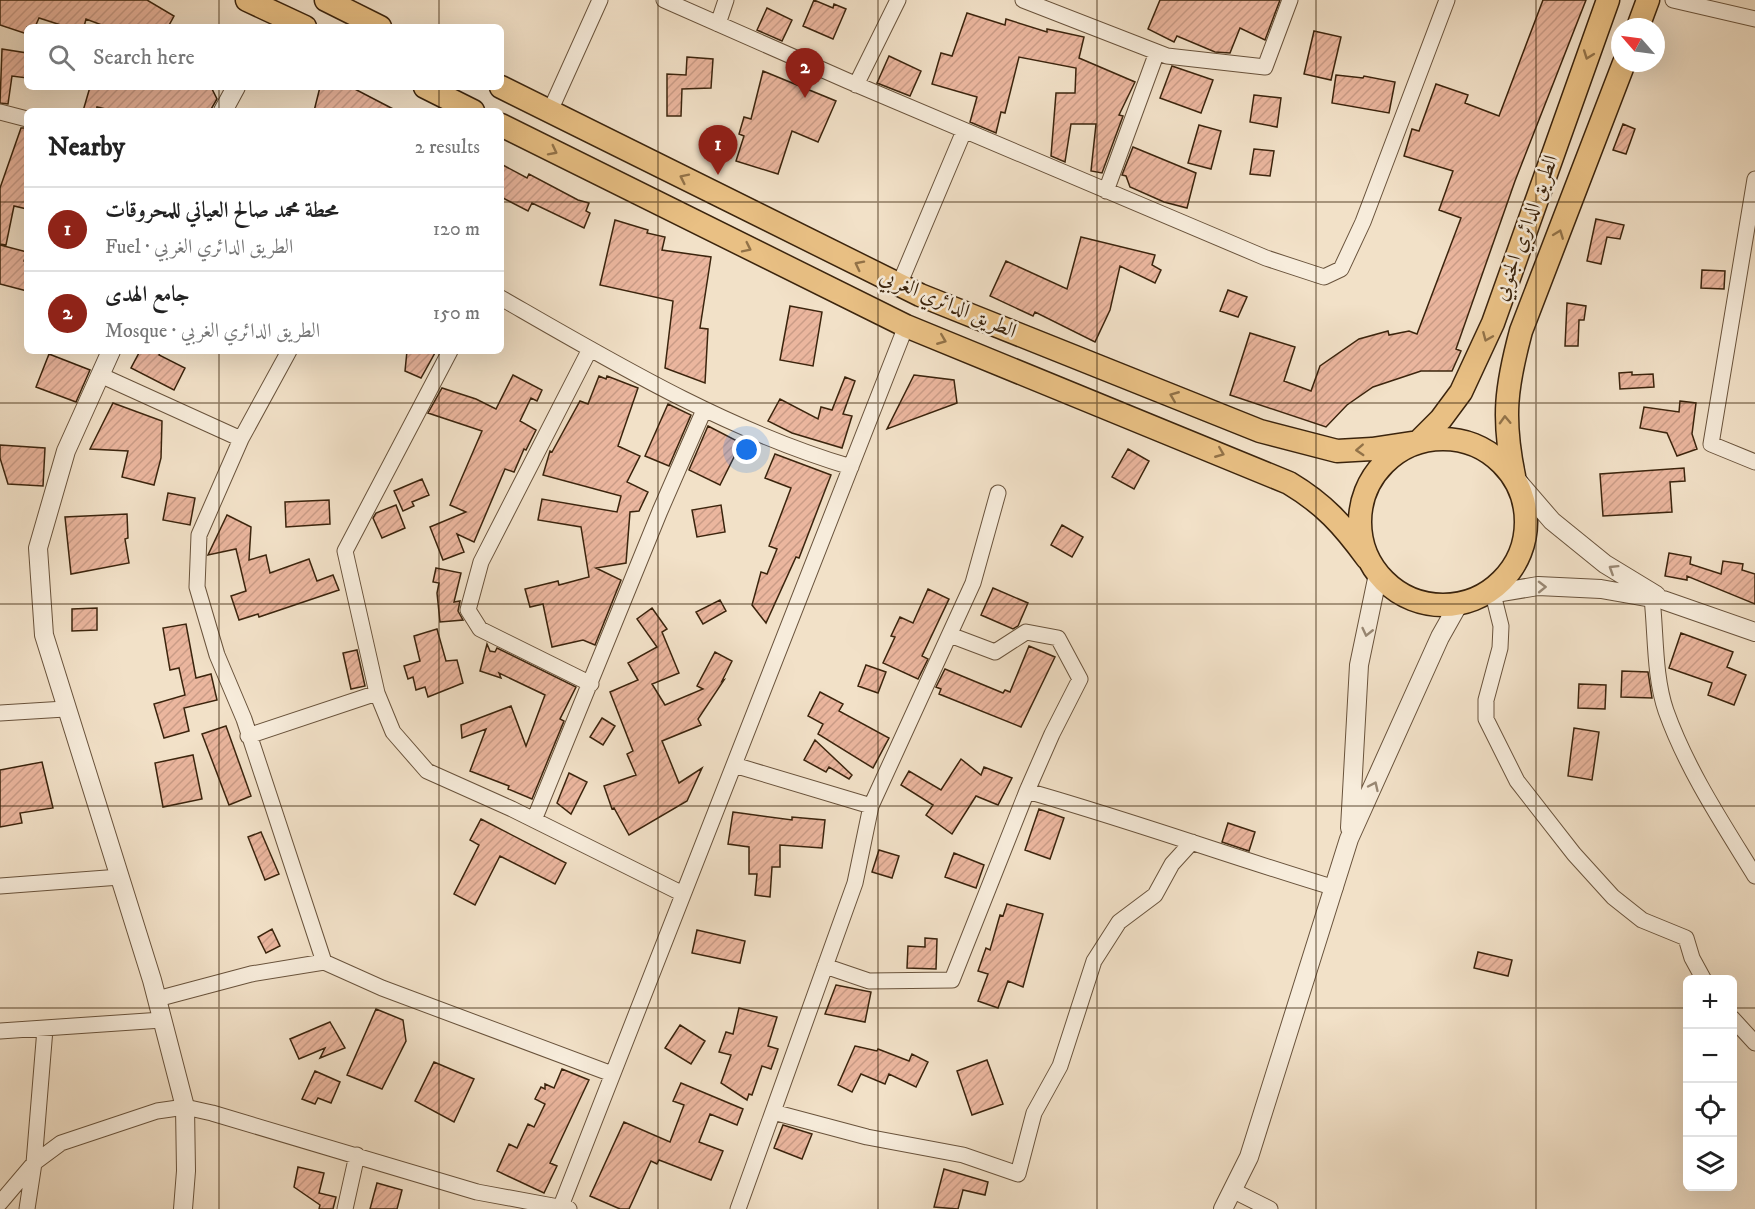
<!DOCTYPE html>
<html lang="en">
<head>
<meta charset="utf-8">
<style>
  :root { --surface:#fff; --page:#f6f6f6; --text:#222; --muted:#767676; --line:#e0e0e0; --accent:#8f2418 }
  body { margin:0; font-family:"IM FELL DW Pica",Amiri,serif; background:var(--page); color:var(--text) }
  .controls { position:absolute; right:18px; bottom:18px; display:grid; overflow:hidden; border-radius:9px; box-shadow:0 6px 24px #0002 }
  .controls button { width:54px; height:54px; display:grid; place-items:center; padding:0; border:0; border-bottom:2px solid var(--line); background:var(--surface); color:var(--text); font:30px sans-serif }
  .compass { position:absolute; left:1611px; top:18px; width:54px; height:54px; border-radius:50%; background:var(--surface); box-shadow:0 6px 24px #0002; rotate:298deg }
  .you { position:absolute; left:747px; top:450px; width:21px; height:21px; margin:-15px; border:4px solid #fff; border-radius:50%; background:#1a73e8; box-shadow:0 0 0 9px #1a73e833 }
  .badge { display:grid; place-items:center; width:39px; height:39px; border-radius:50%; background:var(--accent); color:#fff; font-size:20px; font-weight:700 }
  .pin { position:absolute; translate:-50% -50px; filter:drop-shadow(0 2px 3px #0008) }
  .pin::after { content:''; position:absolute; top:32px; width:21px; height:18px; background:inherit; clip-path:polygon(0 0,100% 0,50% 100%) }
  .list { margin:0; padding:0; list-style:none }
  h2 { display:flex; justify-content:space-between; align-items:center; height:78px; margin:0; padding:0 24px; font-size:26px }
  h2 small { font-size:20px; font-weight:400; color:var(--muted) }
  .list li { display:grid; grid-template-columns:39px 1fr auto; gap:18px; align-items:center; box-sizing:border-box; height:84px; padding:0 24px; border-top:2px solid var(--line) }
  .list b { display:block; font-size:22px; white-space:nowrap }
  .list p { margin:0; font-size:20px; white-space:nowrap; color:var(--muted) }
  .list em { font-size:20px; font-style:normal; color:var(--muted) }
  .icon { flex:none; width:33px; height:33px; fill:none; stroke:currentColor; stroke-width:2; stroke-linecap:round; stroke-linejoin:round }
  .map { position:relative; flex:none; width:1755px; height:1209px; overflow:hidden }
  .search { position:absolute; background:var(--surface); box-shadow:0 6px 24px #0002; left:24px; top:24px; width:480px; height:66px; display:flex; align-items:center; gap:15px; box-sizing:border-box; padding:0 21px; border-radius:9px; color:var(--muted); font-size:22px }
  .panel { position:absolute; background:var(--surface); box-shadow:0 6px 24px #0002; left:24px; top:108px; width:480px; height:246px; border-radius:9px }
  .map>svg:first-child { display:block }
  .building { fill:url(#building-hatch); stroke:#3b240d; stroke-width:1.5 }
  .lines { fill:none; stroke-linecap:round; stroke-linejoin:round }
  .minor-casing { stroke:#69533c; stroke-width:17 }
  .tertiary-casing { stroke:#69533c; stroke-width:20 }
  .primary-casing { stroke:#3b240d; stroke-width:25 }
  .minor { stroke:#f7ecdb; stroke-width:15 }
  .tertiary { stroke:#f7ecdb; stroke-width:18 }
  .primary { stroke:#e9c084; stroke-width:22 }
  .oneway { stroke:#927248 }
  .oneway2 { stroke:#998874 }
  .grid { fill:none; stroke:#3b240d; stroke-width:1.5; stroke-opacity:0.55 }
  .labels { text-anchor:middle; dominant-baseline:central; stroke-width:5; stroke-linejoin:round; paint-order:stroke }
  .street-label { font-size:21px; fill:#3b240d; stroke:#f7ecdb }
</style>
</head>
<body>
<div class="map">
<svg width="1755" height="1209" viewBox="0 0 1755 1209">
  <defs>
    <pattern id="building-hatch" width="6" height="6" patternUnits="userSpaceOnUse" patternTransform="scale(1.5)"><rect width="6" height="6" fill="#ebb69e"/><path d="M-1 1l2-2M0 6l6-6M5 7l2-2" fill="none" stroke="#ca9c87"/></pattern>
  </defs>
  <rect width="100%" height="100%" fill="#f2e1c8"/>
  <filter id="stains"><feTurbulence type="fractalNoise" baseFrequency=".00333" numOctaves="4"/><feColorMatrix values="0 0 0 0 .2 0 0 0 0 .09 0 0 0 0 .02 0 0 0 .5 -.17"/></filter>
  <radialGradient id="worn" r=".72"><stop offset=".6" stop-color="#630" stop-opacity="0"/><stop offset="1" stop-color="#630" stop-opacity=".3"/></radialGradient>
  <path class="building" d="M0 0H147L174 16 168 27H107L86 19 84 27H67L39 18 35 27H27V34L0 25Z
    M814 0 833 8 834 4 846 9 833 39 803 26Z
    M1160 0H1280L1265 40 1240 28 1230 53 1215 52 1177 36 1174 42 1148 29Z
    M1543 0H1586L1515 181 1456 349 1461 351 1452 371H1421L1373 387 1347 405 1326 427 1230 395 1250 333 1295 347 1284 381 1311 391 1320 366 1359 339 1388 331 1389 335 1409 331 1417 334 1461 218 1439 210 1453 171 1404 156 1412 129 1419 131 1436 84 1468 95 1465 103 1499 116Z
    M767 8 792 20 782 41 757 30Z
    M967 13 1005 25 1006 19 1047 32V29L1084 37 1079 58 1135 82 1119 115 1123 116 1102 173 1091 171 1096 124H1071L1065 162 1051 156 1056 93H1075L1076 68 1019 57 1005 113 1001 112 996 133 970 122 977 97 932 84 941 53 952 56Z
    M1314 31 1341 37 1331 80 1304 74Z
    M2 49 27 53V78L12 76 8 104 0 103Z
    M889 56 921 71 910 96 877 83Z
    M687 57 713 59 711 88 682 89 681 116H667V74L686 75Z
    M1172 66 1213 80 1201 113 1160 98Z
    M763 71 836 101 818 142 792 131 778 174 736 161 744 136 739 134 744 117 751 119Z
    M1336 75 1363 78 1364 76 1395 82 1389 113 1332 103Z
    M90 87H211L217 99 210 111H114L97 107 96 111H83Z
    M320 87H351L397 111H314Z
    M1254 95 1281 98 1277 127 1250 122Z
    M1623 124 1635 129 1626 154 1613 150Z
    M1199 125 1221 131 1211 169 1188 163Z
    M21 128H27V209L14 206 6 245 0 244V188Z
    M1133 147 1196 173 1187 208 1164 202 1130 187 1126 176 1122 175Z
    M1254 149 1274 151 1270 176 1250 174Z
    M501 164 527 178 529 174 578 200 589 203 586 211 590 213 584 228 532 203 528 211 501 197Z
    M1596 219 1624 225 1620 239 1607 237 1601 264 1587 261Z
    M615 220 648 230 647 233 665 237 662 250 711 257 700 328 708 329 705 383 665 368 673 301 600 285Z
    M1081 237 1155 255 1152 265 1161 270 1155 283 1120 266 1110 310 1095 342 1035 312 1033 316 990 296 1006 261 1067 289Z
    M0 245 27 252 24 261 27 262V291L0 284Z
    M1702 270 1725 271 1724 289 1701 288Z
    M1228 290 1247 297 1238 317 1220 311Z
    M1567 303 1586 306 1584 320H1579L1578 346H1565Z
    M790 306 822 312 813 366 780 360Z
    M140 351H161L159 355 185 368 174 390 131 368Z
    M407 351H436L421 378 405 371Z
    M49 354 90 370 76 402 36 387Z
    M1632 372V375L1653 374 1654 387 1620 389 1619 373Z
    M513 375 542 390 537 401 531 398 520 421 536 430 526 450 524 449 514 472 505 469 474 542 457 534 464 552 443 560 430 527 466 512 450 505 482 431 428 413 442 388 476 399 496 409Z
    M914 375 954 380 957 403 887 429Z
    M599 376 606 379 607 376 638 388 618 446 640 456 627 482 648 492 639 511 630 512 626 563 596 568 621 580 595 645 583 640 552 647 543 604 530 607 525 589 558 581 559 585 589 577 581 527 538 520 542 499 617 512 621 496 543 475 550 451 552 452 580 401 588 404Z
    M845 377 855 381 843 414 852 416 842 448 792 433 768 421 780 399 818 419 821 407 832 410Z
    M1680 401 1696 403 1692 434 1697 449 1677 456 1667 433 1640 428 1644 407 1679 412Z
    M113 403 162 421 161 458 154 485 122 477 128 451 90 449Z
    M668 404 691 415 669 466 645 456Z
    M708 426 741 443 720 485 689 470Z
    M0 445 45 448 43 486 8 484 0 458Z
    M1128 449 1149 461 1134 489 1112 477Z
    M775 454 831 475 799 558 796 557 766 623 752 605 761 572 767 574 777 549 769 546 791 488 765 478Z
    M1684 468 1685 481 1670 482 1672 512 1603 516 1600 474Z
    M422 479 429 495 412 502 414 506 403 511 394 491Z
    M168 493 195 498 190 525 163 520Z
    M329 500 330 524 286 527 285 502Z
    M396 505 405 528 382 538 373 518 376 513Z
    M721 505 725 532 697 537 692 510Z
    M127 514 128 538 125 539 129 563 71 574 65 517Z
    M227 515 251 527 249 560 266 555 270 573 309 559 317 581 333 575 339 590 259 617 258 614 239 620 231 596 246 591 236 549 208 555Z
    M1062 525 1083 537 1072 557 1051 545Z
    M1669 553 1691 557 1690 564 1721 574 1723 561 1743 564 1742 570 1755 574V604L1687 576V580L1665 576Z
    M436 568 461 573 454 602 460 601 458 611 463 620 440 622 437 593 439 583 433 582Z
    M993 588 1028 603 1018 626 1013 629 981 615Z
    M928 589 949 599 922 656 928 659 918 679 883 663 895 637 891 636 900 617 913 623Z
    M720 600 726 611 703 624 696 612Z
    M97 608V630L72 631V609Z
    M652 608 667 629 662 632 679 673 652 684 665 705 703 689 697 686 715 652 732 661 722 681 724 680 698 719 701 725 662 741 679 783 702 768 687 801 629 835 614 808 612 809 604 786 636 775 627 754 633 751 610 692 638 680 628 663 657 647 637 619Z
    M186 624 196 678 211 674 217 700 184 708 189 731 164 738 154 704 185 695 179 668 170 670 163 628Z
    M437 629 446 661 457 660 463 683 428 697 425 687 416 690 413 677 408 679 404 666 420 661 414 636Z
    M1681 633 1733 652 1727 667 1746 675 1734 705 1708 695 1712 683 1669 668Z
    M487 644 490 651 495 652 497 648 576 687 560 719 564 721 532 799 508 789 509 786 470 771 486 729 462 738 461 725 511 706 526 746 545 695 499 673 501 678 480 671Z
    M1029 646 1055 657 1021 727 939 694 941 689 936 687 945 669 1003 693 1005 690 1010 692Z
    M357 650 365 686 351 689 343 653Z
    M866 665 886 672 878 693 858 686Z
    M1622 671 1648 672 1652 698 1621 697Z
    M1579 684 1606 685 1605 709 1578 708Z
    M820 692 843 704 839 711 889 738 873 768 818 734 823 724 808 716Z
    M602 718 615 726 603 745 590 737Z
    M226 726 251 796 229 805 202 734Z
    M1574 728 1599 732 1592 780 1568 776Z
    M815 740 852 775 849 779 829 767 826 772 804 760Z
    M193 755 202 799 163 807 155 763Z
    M961 759 981 775 984 767 1012 778 998 805 976 796 952 834 926 815 933 805 901 785 909 771 941 790Z
    M42 762 53 808 20 813 22 823 0 827V770Z
    M569 773 587 782 571 814 557 803Z
    M1039 809 1064 818 1050 859 1025 850Z
    M733 812 792 820V817L825 820 822 848 780 845V867H772L770 897 755 895 757 874H749V847L728 844Z
    M481 819 566 863 555 884 500 856 475 905 454 894 479 845 470 840Z
    M1228 823 1255 832 1249 851 1222 842Z
    M261 832 279 874 265 880 248 837Z
    M879 850 899 856 892 878 872 872Z
    M954 853 984 865 976 888 945 877Z
    M1007 904 1043 914 1023 987 1008 981 998 1008 978 1001 988 974 978 971 986 948 990 950 1000 915 1003 916Z
    M272 929 280 946 266 953 258 937Z
    M697 930 745 941 740 963 692 953Z
    M925 938 937 939 936 969 907 968 908 946 925 947Z
    M1478 952 1512 960 1508 976 1474 968Z
    M836 985 871 992 865 1022 825 1014Z
    M739 1008 777 1017 768 1046 778 1049 771 1069 762 1066 752 1095 749 1094 747 1100 721 1083 731 1055 719 1052 726 1032 733 1034Z
    M376 1009 403 1020 406 1041 382 1089 347 1075Z
    M330 1022 345 1048 320 1058 325 1048 299 1059 290 1039Z
    M680 1025 705 1041 691 1064 665 1048Z
    M855 1046 877 1051 878 1049 909 1061 912 1054 928 1062 916 1087 889 1074 885 1084 861 1074 852 1092 838 1085Z
    M987 1060 1003 1104 972 1115 957 1071Z
    M434 1062 474 1079 454 1122 415 1101Z
    M562 1069 589 1080 550 1163 557 1166 544 1193 497 1171 509 1144 517 1148 528 1124 534 1127 545 1104 535 1099 541 1087 545 1089V1084L554 1088Z
    M315 1071 340 1082 331 1103 318 1098 315 1104 302 1099Z
    M681 1083 743 1109 737 1125 710 1114 699 1142 723 1151 711 1180 659 1160 657 1164 651 1161 629 1209H620L590 1196 624 1122 670 1142 684 1105 673 1101Z
    M783 1125 812 1134 802 1159 774 1148Z
    M298 1167 324 1173 319 1193 336 1197 333 1209H319L320 1205 294 1187Z
    M944 1169 988 1182 985 1195 963 1190 958 1209 934 1207Z
    M377 1183 402 1190 397 1209H370Z"/>
  <g class="lines">
    <g class="minor-casing">
      <path id="minor" d="M664 0 848 81 1266 258 1324 277 1341 269 1363 222 1447 0
        M1023 0 1167 56 1265 67 1290 0
        M1673 0 1755 19
        M718 24 726 0
        M856 85 898 0
        M550 111 600 0
        M0 112 27 119
        M1755 179 1711 444 1755 462
        M1106 191 1157 52
        M899 285 964 131
        M501 298C614 363 726 430 851 467
        M590 349 481 562 468 610 480 629 591 684
        M289 351 241 439 199 535 197 587 217 655 244 719 324 962
        M450 351 345 551 377 693 393 732 427 771 512 809 683 894
        M100 375 241 439
        M1493 594 1501 626 1500 648 1486 700V719L1517 781 1574 854 1613 897 1642 920 1686 938 1692 958 1704 980
        M1652 598C1656 634 1654 676 1666 711 1687 770 1723 824 1755 876
        M950 635 995 652 1026 632 1058 638 1080 679 1052 734 1027 791
        M0 713 65 709
        M248 736 377 693
        M734 765 871 806
        M534 820 660 511 704 410
        M0 886 120 877
        M825 966 869 981 952 980 1027 791C1130 820 1232 857 1335 888
        M157 999 251 974 324 962 382 988 612 1074
        M1732 1018 1755 1043
        M0 1031 162 1020
        M773 1112 867 1137 963 1155 1018 1174 1034 1113 1060 1066 1094 961 1119 922 1155 895 1172 864 1192 842
        M1232 1190 1270 1209
        M0 1203 34 1163 61 1143 157 1111 185 1107 212 1113 477 1192 569 1209
        M561 1206 906 326
        M27 1209 34 1163 45 1029
        M345 1209 357 1155
        M738 1209 855 883 871 806 973 583 998 493"/>
    </g>
    <g class="tertiary-casing">
      <path id="tertiary" d="M223 111 236 87
        M111 351 66 451 38 548 44 635 152 980 185 1107 186 1171 183 1209
        M1514 477 1552 521 1605 564 1656 595
        M1484 595 1538 586 1601 589 1663 600 1755 632
        M1350 828 1359 665 1378 574
        M1223 1209 1249 1157 1349 839 1440 637 1458 605"/>
    </g>
    <g class="primary-casing">
      <path id="primary" d="M247 0 305 27
        M326 0 380 27
        M1638 27 1648 0
        M425 87 473 111
        M501 87 920 295 1260 431 1337 451 1372 449 1418 442 1441 419 1461 392 1493 323 1608 0
        M501 125 906 326 1289 483C1324 504 1343 525 1367 558
        M1360 522a83 83 0 1 1 166 0a83 83 0 1 1-166 0Z
        M1514 476C1502 418 1506 387 1521 331L1624 63"/>
    </g>
    <use href="#minor" class="minor"/>
    <use href="#tertiary" class="tertiary"/>
    <use href="#primary" class="primary"/>
  </g>
  <defs><path id="oneway-chevron" d="M-2-3.5L2.5 0L-2 3.5" fill="none" stroke-width="1.6" stroke-linecap="round" stroke-linejoin="round" transform="scale(1.5)"/></defs>
  <g class="oneway">
    <use href="#oneway-chevron" transform="translate(1588 55) rotate(110)"/>
    <use href="#oneway-chevron" transform="translate(553 151) rotate(27)"/>
    <use href="#oneway-chevron" transform="translate(684 178) rotate(-154)"/>
    <use href="#oneway-chevron" transform="translate(1559 234) rotate(-69)"/>
    <use href="#oneway-chevron" transform="translate(747 248) rotate(26)"/>
    <use href="#oneway-chevron" transform="translate(859 265) rotate(-153)"/>
    <use href="#oneway-chevron" transform="translate(1487 337) rotate(113)"/>
    <use href="#oneway-chevron" transform="translate(942 340) rotate(22)"/>
    <use href="#oneway-chevron" transform="translate(1174 396) rotate(-158)"/>
    <use href="#oneway-chevron" transform="translate(1505 420) rotate(-92)"/>
    <use href="#oneway-chevron" transform="translate(1360 450) rotate(177)"/>
    <use href="#oneway-chevron" transform="translate(1220 453) rotate(22)"/>
  </g>
  <g class="oneway2">
    <use href="#oneway-chevron" transform="translate(1613 569) rotate(-148)"/>
    <use href="#oneway-chevron" transform="translate(1542 587) rotate(-1)"/>
    <use href="#oneway-chevron" transform="translate(1367 632) rotate(103)"/>
    <use href="#oneway-chevron" transform="translate(1374 786) rotate(-65)"/>
  </g>
  <path class="grid" d="M219 0V27M439 0V27M658 0V1209M878 0V1209M1097 0V1209M1316 0V1209M1536 0V1209M219 87V111M439 87V111M0 202H27M501 202H1755M219 351V1209M439 351V1209M0 403H1755M0 604H1755M0 806H1755M0 1008H1688M1732 1008H1755"/>
  <g class="labels">
    <g class="street-label">
      <text transform="translate(1526 228) rotate(-70)">الطريق الدائري الجنوبي</text>
      <text transform="translate(948 304) rotate(23)">الطريق الدائري الغربي</text>
    </g>
  </g>
  <rect width="100%" height="100%" filter="url(#stains)"/>
  <rect width="100%" height="100%" fill="url(#worn)"/>
</svg>
<div class="controls">
<button>+</button>
<button>−</button>
<button><svg class="icon" aria-label="locate" viewBox="0 0 24 24"><circle cx="12" cy="12" r="6"/><path d="M12 2v4M12 18v4M2 12h4M18 12h4"/></svg></button>
<button><svg class="icon" aria-label="layers" viewBox="0 0 24 24"><path d="M12 4l9 5-9 5-9-5zM3 14l9 5 9-5"/></svg></button>
</div>
<svg class="compass" viewBox="-18 -18 36 36"><path d="M0-13l5 13h-10z" fill="#e53935"/><path d="M0 13l5-13h-10z" fill="#767676"/></svg>
<div class="you"></div>
<div class="pin badge" style="left:718px;top:175px">1</div>
<div class="pin badge" style="left:805px;top:98px">2</div>
<div class="search"><svg class="icon" aria-label="search" viewBox="0 0 24 24"><circle cx="10" cy="10" r="6"/><path d="M15 15l6 6"/></svg>Search here</div>
<section class="panel">
<h2>Nearby<small>2 results</small></h2>
<ul class="list">
<li><span class="badge">1</span><div><b>محطة محمد صالح العياني للمحروقات</b><p>Fuel · الطريق الدائري الغربي</p></div><em>120 m</em></li>
<li><span class="badge">2</span><div><b>جامع الهدى</b><p>Mosque · الطريق الدائري الغربي</p></div><em>150 m</em></li>
</ul>
</section>
</div>
</body>
</html>
